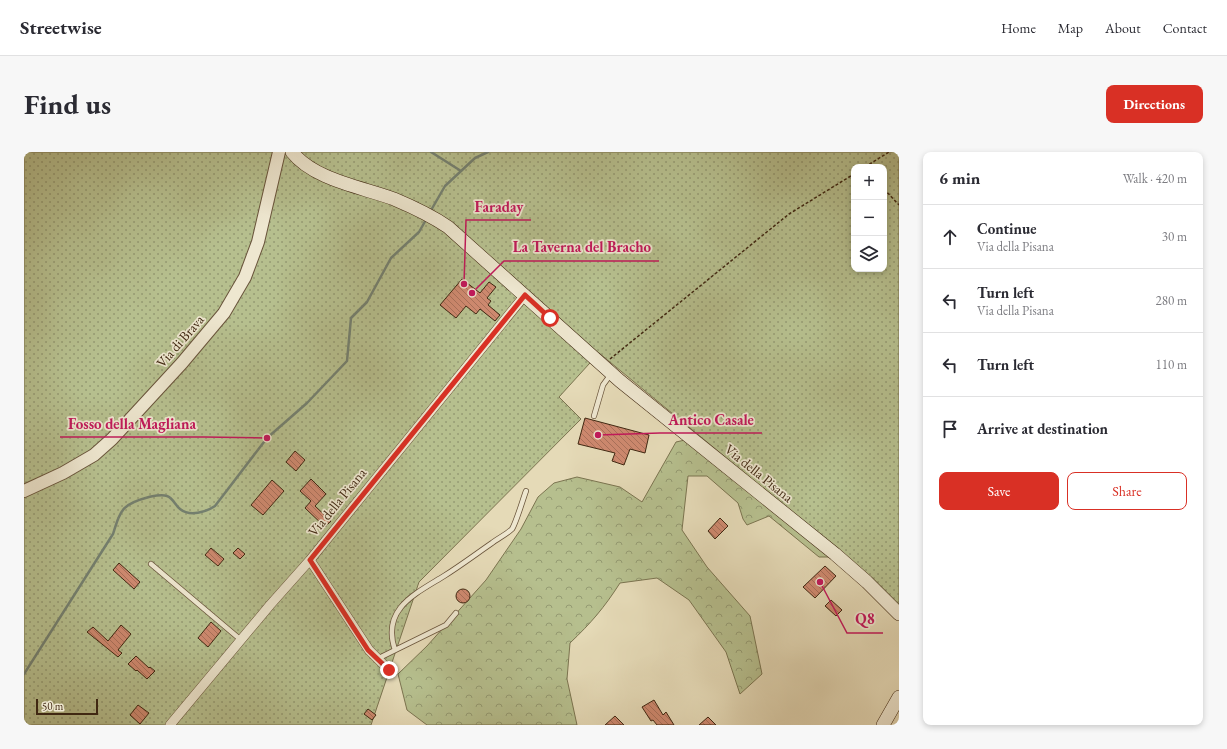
<!DOCTYPE html>
<html lang="en">
<head>
<meta charset="utf-8">
<style>
  :root { --surface:#fff; --page:#f7f7f7; --text:#2b2b33; --muted:#7c7c81; --line:#e1e1e2; --accent:#d93025 }
  body { margin:0; font-family:"EB Garamond",serif; background:var(--page); color:var(--text) }
  .controls { position:absolute; right:12px; top:12px; display:grid; overflow:hidden; border-radius:8px; box-shadow:0 2px 6px #0003 }
  .controls button { width:36px; height:36px; display:grid; place-items:center; padding:0; border:0; border-bottom:1px solid var(--line); background:var(--surface); color:var(--text); font:20px sans-serif }
  .scale { position:absolute; left:12px; bottom:10px; width:62px; box-sizing:border-box; padding-left:4px; border:2px solid #402812; border-top:0; font-size:11px; line-height:14px; white-space:nowrap; color:#402812; -webkit-text-stroke:3px #eee7d0; paint-order:stroke }
  .stop { position:absolute; width:12px; height:12px; margin:-9px; border:3px solid #d93025; border-radius:50%; background:#fff }
  .stop.end { background:#d93025; border-color:#fff; box-shadow:0 1px 4px #0008 }
  .list { margin:0; padding:0; list-style:none }
  h2 { display:flex; justify-content:space-between; align-items:center; height:52px; margin:0; padding:0 16px; font-size:17px }
  h2 small { font-size:13px; font-weight:400; color:var(--muted) }
  .list li { display:grid; grid-template-columns:26px 1fr auto; gap:12px; align-items:center; box-sizing:border-box; height:64px; padding:0 16px; border-top:1px solid var(--line) }
  .list b { display:block; font-size:15px; white-space:nowrap }
  .list p { margin:0; font-size:13px; white-space:nowrap; color:var(--muted) }
  .list em { font-size:13px; font-style:normal; color:var(--muted) }
  .actions { display:flex; gap:8px; padding:12px 16px }
  .actions a { flex:1; padding:9px 0; border:1px solid var(--accent); border-radius:8px; text-align:center; font-size:14px; color:var(--accent) }
  .actions .main { background:var(--accent); color:#fff }
  .icon { flex:none; width:22px; height:22px; fill:none; stroke:currentColor; stroke-width:2; stroke-linecap:round; stroke-linejoin:round }
  .map { position:relative; flex:none; width:875px; height:573px; overflow:hidden; border-radius:8px }
  header { display:flex; align-items:center; gap:24px; box-sizing:border-box; height:56px; padding:0 20px; background:var(--surface); border-bottom:1px solid var(--line) }
  header strong { font-size:19px }
  nav { display:flex; gap:22px; margin-inline-start:auto; font-size:14px }
  .intro { display:flex; align-items:center; justify-content:space-between; box-sizing:border-box; height:96px; padding:0 24px }
  h1 { margin:0; font-size:28px }
  .button { padding:10px 18px; border-radius:8px; background:var(--accent); color:#fff; font-size:14px; font-weight:700 }
  main { display:flex; gap:24px; padding:0 24px }
  aside { flex:1; background:var(--surface); border-radius:8px; box-shadow:0 2px 6px #0003 }
  .map>svg:first-child { display:block }
  .forest { fill:url(#forest-crowns); stroke:#7b7450 }
  .park { fill:url(#park-dots); stroke:#7b7450; fill-rule:evenodd }
  .lines { fill:none; stroke-linecap:round; stroke-linejoin:round }
  .stream { stroke:#748070; stroke-width:2.5 }
  .building { fill:url(#building-back-hatch); stroke:#402812 }
  .service-casing { stroke:#69543b; stroke-width:6 }
  .minor-casing { stroke:#69543b; stroke-width:10 }
  .tertiary-casing { stroke:#69543b; stroke-width:14 }
  .secondary-casing { stroke:#402812; stroke-width:14 }
  .path { stroke:#402812; stroke-width:1.5; stroke-dasharray:3 2; stroke-linecap:butt }
  .service { stroke:#eee7d0; stroke-width:4.5 }
  .minor { stroke:#eee7d0; stroke-width:9 }
  .tertiary { stroke:#eee7d0; stroke-width:12 }
  .secondary { stroke:#eee7d0; stroke-width:13 }
  .route { stroke:#d93025; stroke-width:5 }
  .labels { text-anchor:middle; dominant-baseline:central; stroke-width:3.5; stroke-linejoin:round; paint-order:stroke }
  .street-label { font-size:14px; fill:#402812; stroke:#eee7d0 }
  .leader { fill:none; stroke:#c2185b; stroke-width:1.5 }
  .callout-dot { fill:#c2185b; stroke:#eee7d0; stroke-width:1.5 }
  .callout-label { font-size:15px; text-anchor:middle; font-weight:bold; fill:#c2185b; stroke:#eee7d0; stroke-width:3.5; stroke-linejoin:round; paint-order:stroke }
</style>
</head>
<body>
<header>
<strong>Streetwise</strong>
<nav><a>Home</a><a>Map</a><a>About</a><a>Contact</a></nav>
</header>
<div class="intro"><h1>Find us</h1><a class="button">Directions</a></div>
<main>
<div class="map">
<svg width="875" height="573" viewBox="0 0 875 573">
  <defs>
    <pattern id="forest-crowns" width="20" height="18" patternUnits="userSpaceOnUse"><rect width="20" height="18" fill="#b6bf8e"/><path d="M2 6a3 3 0 1 1 6 0M12 15a3 3 0 1 1 6 0" fill="none" stroke="#959b73"/></pattern>
    <pattern id="park-dots" width="8" height="8" patternUnits="userSpaceOnUse"><rect width="8" height="8" fill="#b6bf8e"/><path d="M2 2h.1M6 6h.1" fill="none" stroke="#959b73" stroke-width="1.8" stroke-linecap="round"/></pattern>
    <pattern id="building-back-hatch" width="6" height="6" patternUnits="userSpaceOnUse"><rect width="6" height="6" fill="#ce896f"/><path d="M-1 5l2 2M0 0l6 6M5-1l2 2" fill="none" stroke="#a9705a"/></pattern>
  </defs>
  <rect width="100%" height="100%" fill="#e5dab7"/>
  <filter id="stains"><feTurbulence type="fractalNoise" baseFrequency=".005" numOctaves="4"/><feColorMatrix values="0 0 0 0 .2 0 0 0 0 .09 0 0 0 0 .02 0 0 0 .5 -.17"/></filter>
  <radialGradient id="worn" r=".72"><stop offset=".6" stop-color="#630" stop-opacity="0"/><stop offset="1" stop-color="#630" stop-opacity=".3"/></radialGradient>
  <path class="forest" d="M661 288 805 405H795L745 364 723 373 719 367 714 351 683 324H664L658 378 683 415 726 464 738 522 716 542 702 500 665 448 633 426 596 431C580 456 567 471 546 491L543 527 553 573H403L383 558 374 522 403 494 462 428 497 377 514 345 530 331 553 325 596 335 618 350 652 290Z"/>
  <path class="park" d="M0 0H875V457L842 421 575 201 535 245 557 267 395 430 347 573H0ZM830 15H860V117H830Z"/>
  <g class="lines">
    <path class="stream" d="M407 0 437 19
      M406 60 421 34 451 6 464 0
      M0 522 89 382C97 357 98 352 125 345 130 344 137 342 143 344 149 346 151 353 156 357 166 365 182 360 191 354L243 286 283 251 323 209 327 166 343 150 367 106 395 80 403 66"/>
  </g>
  <path class="building" d="M438 127 456 141 465 130 472 135 463 146 467 149 464 153 476 163 471 169 456 157 452 162 442 154 432 166 416 153Z
    M561 266 625 283 621 301 606 297 600 313 588 309 591 301 554 292Z
    M271 299 281 308 272 319 262 310Z
    M287 327 302 342 291 354 307 369 301 375 281 356 287 349 276 339Z
    M248 328 260 339 239 363 227 353Z
    M696 366 704 374 691 387 684 379Z
    M187 396 200 407 194 414 181 403Z
    M214 396 221 402 216 407 209 401Z
    M95 411 116 430 110 437 89 418Z
    M801 414 812 424 791 446 779 435Z
    M432 444a7 7 0 1 1 14 0a7 7 0 1 1-14 0Z
    M807 448 818 458 812 464 801 454Z
    M187 470 197 479 184 495 174 486Z
    M97 473 107 482 94 498 98 501 94 505 63 480 69 475 84 489Z
    M112 504 125 516 126 515 131 519 123 527 113 518 112 519 104 512Z
    M630 548 639 563 642 560 650 573H633L629 568 627 569 618 555Z
    M114 553 125 561 116 572 106 563Z
    M344 557 352 563 348 568 340 562Z
    M591 564 600 573H581Z
    M684 565 692 573H675Z"/>
  <g class="lines">
    <g class="service-casing">
      <path id="service" d="M570 264 579 233 587 222
        M127 412 217 488
        M371 498C357 457 391 442 420 424 436 414 452 402 468 391 473 387 483 382 488 377 492 371 499 347 502 339
        M353 507 422 473 432 461"/>
    </g>
    <g class="minor-casing">
      <path id="minor" d="M286 408 345 498 365 518
        M146 573 246 453 286 408 501 143"/>
    </g>
    <g class="tertiary-casing">
      <path id="tertiary" d="M0 339 39 321 70 303 88 287 158 211 200 161 221 125 234 90 255 0"/>
    </g>
    <g class="secondary-casing">
      <path id="secondary" d="M268 0C290 28 338 35 370 47 389 55 408 64 424 75L596 229 811 402 843 430 875 462
        M859 573 875 545"/>
    </g>
    <path class="path" d="M841 15 865 0
      M860 37 875 53
      M586 207 765 62 830 22"/>
    <use href="#service" class="service"/>
    <use href="#minor" class="minor"/>
    <use href="#tertiary" class="tertiary"/>
    <use href="#secondary" class="secondary"/>
  </g>
  <g class="lines">
    <path class="route" d="M365 518 344 498 286 408 501 143 526 166"/>
  </g>
  <g class="labels">
    <g class="street-label">
      <text transform="translate(156 189) rotate(-49)">Via di Brava</text>
      <text transform="translate(735 321) rotate(39)">Via della Pisana</text>
      <text transform="translate(313 350) rotate(-51)">Via della Pisana</text>
    </g>
  </g>
  <path class="leader" d="M440 132L442 68H507M448 141L480 109H635M574 283L636 281H738M243 286L180 285H36M796 430L823 481H859"/>
  <g class="callout-dot">
    <circle cx="440" cy="132" r="4"/>
    <circle cx="448" cy="141" r="4"/>
    <circle cx="574" cy="283" r="4"/>
    <circle cx="243" cy="286" r="4"/>
    <circle cx="796" cy="430" r="4"/>
  </g>
  <g class="callout-label">
    <text x="475" y="60">Faraday</text>
    <text x="558" y="100">La Taverna del Bracho</text>
    <text x="687" y="273">Antico Casale</text>
    <text x="108" y="277">Fosso della Magliana</text>
    <text x="841" y="472">Q8</text>
  </g>
  <rect width="100%" height="100%" filter="url(#stains)"/>
  <rect width="100%" height="100%" fill="url(#worn)"/>
</svg>
<div class="controls">
<button>+</button>
<button>−</button>
<button><svg class="icon" aria-label="layers" viewBox="0 0 24 24"><path d="M12 4l9 5-9 5-9-5zM3 14l9 5 9-5"/></svg></button>
</div>
<div class="scale">50 m</div>
<div class="stop" style="left:526px;top:166px"></div>
<div class="stop end" style="left:365px;top:518px"></div>
</div>
<aside>
<h2>6 min<small>Walk · 420 m</small></h2>
<ul class="list">
<li><svg class="icon" aria-label="ahead" viewBox="0 0 24 24"><path d="M12 20V5M6 11l6-6 6 6"/></svg><div><b>Continue</b><p>Via della Pisana</p></div><em>30 m</em></li>
<li><svg class="icon" aria-label="left" viewBox="0 0 24 24"><path d="M17 20v-9H6M10 6l-5 5 5 5"/></svg><div><b>Turn left</b><p>Via della Pisana</p></div><em>280 m</em></li>
<li><svg class="icon" aria-label="left" viewBox="0 0 24 24"><path d="M17 20v-9H6M10 6l-5 5 5 5"/></svg><div><b>Turn left</b></div><em>110 m</em></li>
<li><svg class="icon" aria-label="arrive" viewBox="0 0 24 24"><path d="M6 21V4h12l-3 4 3 4H6"/></svg><div><b>Arrive at destination</b></div></li>
</ul>
<div class="actions"><a class="main">Save</a><a>Share</a></div>
</aside>
</main>
</body>
</html>
